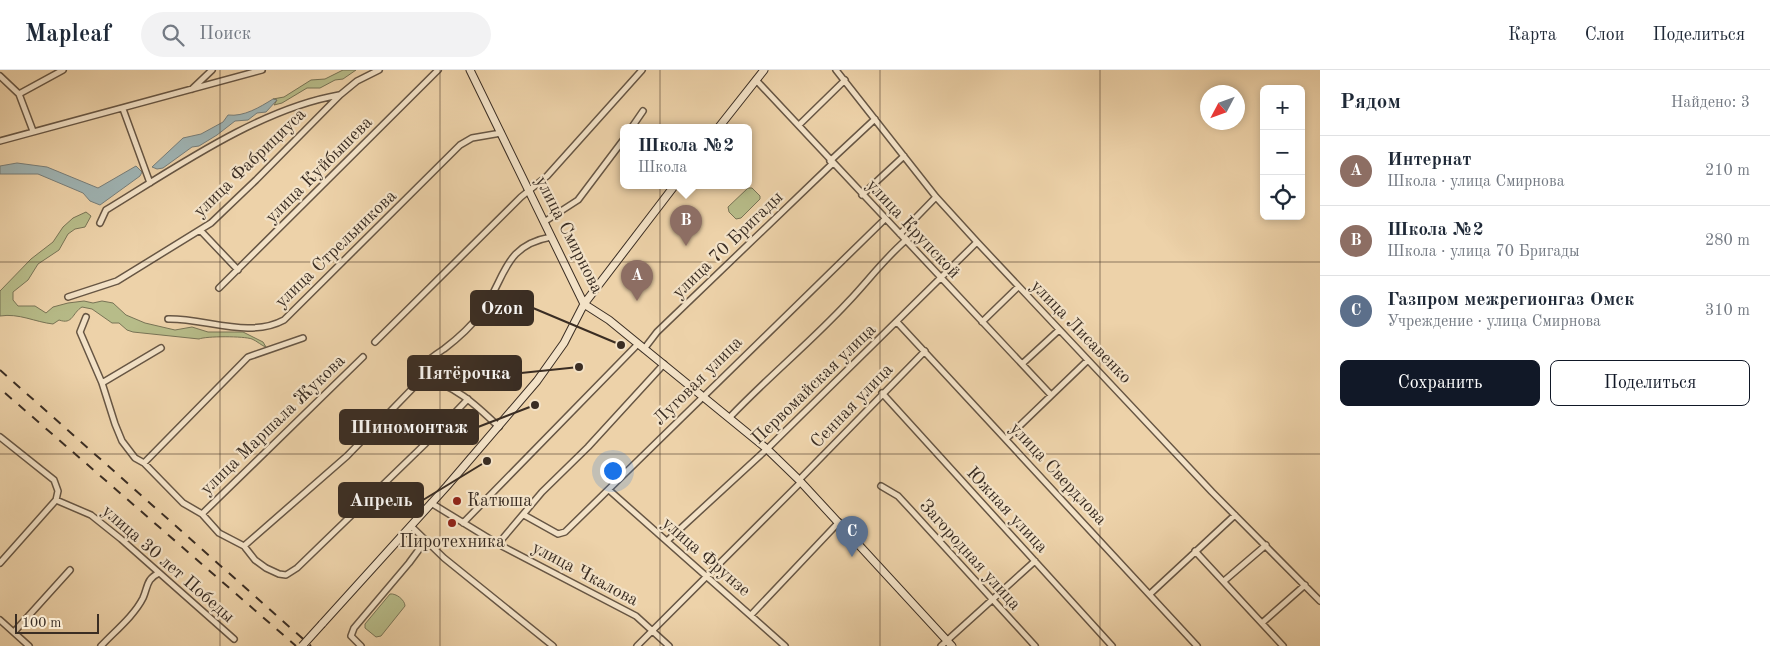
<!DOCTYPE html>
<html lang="ru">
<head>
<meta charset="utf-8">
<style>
  :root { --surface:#fff; --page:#f2f2f3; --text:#1f2937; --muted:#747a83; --line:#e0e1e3; --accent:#111827 }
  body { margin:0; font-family:"Old Standard TT",serif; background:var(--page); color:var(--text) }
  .controls { position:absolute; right:15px; top:15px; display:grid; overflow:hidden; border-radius:8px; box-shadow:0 2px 8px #0003 }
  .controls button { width:45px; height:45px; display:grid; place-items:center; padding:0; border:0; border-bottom:1px solid var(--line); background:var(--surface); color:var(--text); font:25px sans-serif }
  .compass { position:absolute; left:1200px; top:15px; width:45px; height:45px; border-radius:50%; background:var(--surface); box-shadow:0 2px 8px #0003; rotate:229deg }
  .scale { position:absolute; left:15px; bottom:12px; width:84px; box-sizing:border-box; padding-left:5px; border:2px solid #3a2d23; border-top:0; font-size:14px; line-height:18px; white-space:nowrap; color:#3a2d23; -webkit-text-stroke:4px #f3e2c7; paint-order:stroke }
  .you { position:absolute; left:612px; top:400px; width:18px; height:18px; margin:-12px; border:4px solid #fff; border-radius:50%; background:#1a73e8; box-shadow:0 0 0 8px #1a73e833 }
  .badge { display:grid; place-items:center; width:32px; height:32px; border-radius:50%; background:var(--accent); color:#fff; font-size:16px; font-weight:700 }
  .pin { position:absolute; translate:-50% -41px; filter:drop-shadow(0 1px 2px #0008) }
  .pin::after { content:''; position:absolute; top:26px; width:18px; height:15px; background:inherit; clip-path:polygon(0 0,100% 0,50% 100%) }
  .popup { position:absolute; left:620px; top:54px; width:132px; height:65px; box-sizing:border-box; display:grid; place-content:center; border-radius:8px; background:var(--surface); filter:drop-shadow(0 1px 4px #0005); font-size:16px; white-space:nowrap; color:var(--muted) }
  .popup b { font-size:19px; color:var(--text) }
  .popup::after { content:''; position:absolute; left:50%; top:100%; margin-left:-10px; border:10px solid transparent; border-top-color:var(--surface) }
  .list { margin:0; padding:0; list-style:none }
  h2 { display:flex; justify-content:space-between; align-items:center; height:65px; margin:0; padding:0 20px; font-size:21px }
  h2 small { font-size:16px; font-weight:400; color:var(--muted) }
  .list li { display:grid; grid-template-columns:32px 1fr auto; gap:15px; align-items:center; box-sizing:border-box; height:70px; padding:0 20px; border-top:1px solid var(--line) }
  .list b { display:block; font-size:19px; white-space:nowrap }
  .list p { margin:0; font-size:16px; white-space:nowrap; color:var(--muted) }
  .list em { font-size:16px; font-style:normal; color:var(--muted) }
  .actions { display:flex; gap:10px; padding:15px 20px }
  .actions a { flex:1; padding:11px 0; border:1px solid var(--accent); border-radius:8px; text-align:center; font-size:18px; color:var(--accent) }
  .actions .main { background:var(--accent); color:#fff }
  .icon { flex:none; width:28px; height:28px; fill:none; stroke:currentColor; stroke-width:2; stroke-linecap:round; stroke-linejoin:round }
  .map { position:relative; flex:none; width:1320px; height:576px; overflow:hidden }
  header { display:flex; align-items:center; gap:30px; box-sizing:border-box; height:70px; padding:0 25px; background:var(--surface); border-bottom:1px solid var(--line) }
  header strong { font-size:24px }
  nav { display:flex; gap:28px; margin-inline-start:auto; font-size:18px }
  .search { width:350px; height:45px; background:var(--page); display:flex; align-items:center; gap:12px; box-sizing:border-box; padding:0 18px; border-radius:28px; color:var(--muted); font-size:19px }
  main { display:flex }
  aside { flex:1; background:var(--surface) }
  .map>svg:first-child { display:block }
  .green { fill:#b7bc89; stroke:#787456 }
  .water { fill:#9fb4b4; stroke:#777e7a }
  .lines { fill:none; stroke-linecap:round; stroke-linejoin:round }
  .street-casing { stroke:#675644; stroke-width:8 }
  .secondary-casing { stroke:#3a2d23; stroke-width:9 }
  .street { stroke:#f3e2c7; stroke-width:5 }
  .secondary { stroke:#f3e2c7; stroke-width:7 }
  .rail { stroke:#3a2d23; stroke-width:2; stroke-dasharray:9 9; stroke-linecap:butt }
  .secondary-bridge-casing { stroke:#3a2d23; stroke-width:9; stroke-linecap:butt }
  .secondary-bridge { stroke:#f3e2c7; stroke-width:7 }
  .grid { fill:none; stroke:#3a2d23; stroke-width:1; stroke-opacity:0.55 }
  .poi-dot { fill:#8f2418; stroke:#f3e2c7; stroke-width:2 }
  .labels { text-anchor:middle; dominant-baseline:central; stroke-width:4.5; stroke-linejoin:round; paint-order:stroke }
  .street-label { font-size:18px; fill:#3a2d23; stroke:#f3e2c7 }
  .poi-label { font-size:18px; fill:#3a2d23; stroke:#f3e2c7; text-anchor:start }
  .leader { fill:none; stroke:#3a2d23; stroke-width:2 }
  .callout-dot { fill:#3a2d23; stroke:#f3e2c7; stroke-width:2 }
  .callout { fill:#3a2d23; stroke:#3a2d23; stroke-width:2 }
  .callout-label { font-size:19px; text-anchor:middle; font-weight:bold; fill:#fff }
</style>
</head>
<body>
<header>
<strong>Mapleaf</strong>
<div class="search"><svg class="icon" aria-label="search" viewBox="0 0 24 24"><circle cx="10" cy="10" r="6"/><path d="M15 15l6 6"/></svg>Поиск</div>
<nav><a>Карта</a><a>Слои</a><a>Поделиться</a></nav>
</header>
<main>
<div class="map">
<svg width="1320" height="576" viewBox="0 0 1320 576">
  <rect width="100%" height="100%" fill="#edd2a9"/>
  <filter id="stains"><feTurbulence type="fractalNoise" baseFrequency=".004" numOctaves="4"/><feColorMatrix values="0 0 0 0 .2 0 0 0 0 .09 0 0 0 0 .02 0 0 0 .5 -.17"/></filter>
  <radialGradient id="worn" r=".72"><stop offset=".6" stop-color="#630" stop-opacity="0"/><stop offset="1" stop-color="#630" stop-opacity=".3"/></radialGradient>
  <path class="green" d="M343 0H356L343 9 335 10 320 18H307L282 33 274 35 277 30 273 29 284 27 311 10 325 9Z
    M748 118H752L760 126V129L741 148 736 149 729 142 728 137Z
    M86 142 91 146 85 157 75 159 68 164 59 180 38 194 28 210 13 222V230L18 236H35L46 243 53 237 68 233 84 231 93 233 102 231 113 233 126 245 145 253 175 260 192 257 208 262H243L263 272 266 277C262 276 257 271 252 269 244 266 206 266 199 269L133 262 127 260 119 253H112L92 239 82 237C72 243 73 255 59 250L53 254C35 252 19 243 0 246V221L31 189 53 172 63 157 73 148Z
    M390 524C396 523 405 530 405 536L381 566 376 567 365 558V554Z"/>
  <path class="water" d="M273 29 277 30 266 42 257 43 248 50 235 51 217 65 199 76 192 77 163 98 157 99 152 97 183 68 201 64 223 52 228 45C244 47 260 37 273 29Z
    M17 93 47 97 98 118 136 96 142 102 140 106 100 135 90 131 83 123 38 104H0V96Z"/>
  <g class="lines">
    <g class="street-casing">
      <path id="street" d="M836 0 936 127 977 172 1212 422 1320 531
        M0 6 19 24 33 61
        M756 10 1051 325
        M192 19 212 0
        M19 24 63 0
        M123 39 150 113
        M799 55 845 10
        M632 57 643 41
        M0 71 262 0
        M830 91 875 49
        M862 125 904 86
        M544 152 578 130 624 69
        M100 153 106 140C175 98 259 39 339 25
        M200 160 238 200
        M900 164 936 127
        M219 218 438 0
        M68 227 117 211 211 153 256 110 340 25 357 11 379 0
        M86 247 80 262 102 313 115 354 122 371 135 388 144 393 183 433 202 444 219 463 244 476 255 490 266 498 279 504 286 505 297 498 424 375 468 329
        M168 249C205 248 249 269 284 250L460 75 472 68 501 63
        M897 252 1197 576
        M982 252 1018 217
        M375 272 521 127 547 106 642 0
        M644 279 657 262 833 93
        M1022 294 1059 260
        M421 308C453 313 476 335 499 357
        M102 313 161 278
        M882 323 1112 576
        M730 347C768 307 811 272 848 232 868 211 884 189 906 170
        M0 367 54 410 58 421 56 430 91 445 121 469 234 569
        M1007 368 1088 290
        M144 393 248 287 303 268
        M799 410 925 281
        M881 416 898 426 911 440 1035 576
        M609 420 785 576
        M431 433 498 474 636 546 669 576
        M202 444 363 287
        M524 445 558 464 565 462 885 149
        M463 453 638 274
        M411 456 444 488 553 576
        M667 471 767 379 977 172
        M498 474 542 422 588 377 664 294
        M244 476 347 386 412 319C419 310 420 299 426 293 431 287 438 283 444 279 457 269 470 258 480 244 506 211 501 176 551 167
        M1195 481 1283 576
        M0 493 56 430
        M1224 511 1266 475
        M1150 524 1235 445
        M751 545 839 452
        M0 550 29 576
        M1262 553 1305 515
        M14 562 70 500
        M101 576C114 562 134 546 143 528 148 517 146 509 159 503
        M361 576 351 566 354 558 409 493 426 470
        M637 576 801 412
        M941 576 1035 491"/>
    </g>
    <g class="secondary-casing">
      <path id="secondary" d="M470 0 584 234 609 250 767 379 799 410 952 576
        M719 57 764 0
        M322 554 447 416 537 311 564 273 584 234 675 115"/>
    </g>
    <use href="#street" class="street"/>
    <use href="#secondary" class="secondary"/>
    <path class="rail" d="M0 300 311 576
      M5 323 296 576"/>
    <g class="secondary-bridge-casing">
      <path id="secondary-bridge" d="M302 576 322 554"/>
    </g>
    <use href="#secondary-bridge" class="secondary-bridge"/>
  </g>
  <path class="grid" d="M220 0V576M440 0V576M660 0V576M880 0V576M1100 0V576M0 192H1320M0 384H1320"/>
  <g class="poi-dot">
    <circle cx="457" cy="431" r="5"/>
    <circle cx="452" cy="453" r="5"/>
  </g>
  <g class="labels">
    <g class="street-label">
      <text transform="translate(250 93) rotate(-44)">улица Фабрициуса</text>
      <text transform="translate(319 100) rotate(-45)">улица Куйбышева</text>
      <text transform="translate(913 159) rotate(47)">улица Крупской</text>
      <text transform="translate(569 165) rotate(63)">улица Смирнова</text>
      <text transform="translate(728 175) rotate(-44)">улица 70 Бригады</text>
      <text transform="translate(336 179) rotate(-44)">улица Стрельникова</text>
      <text transform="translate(1081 262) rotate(46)">улица Лисавенко</text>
      <text transform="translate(698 311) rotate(-45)">Луговая улица</text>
      <text transform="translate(814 314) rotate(-44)">Первомайская улица</text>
      <text transform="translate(852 336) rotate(-46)">Сенная улица</text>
      <text transform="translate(273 355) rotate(-44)">улица Маршала Жукова</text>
      <text transform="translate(1058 404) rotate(47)">улица Свердлова</text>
      <text transform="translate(1007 440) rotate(47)">Южная улица</text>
      <text transform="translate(970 485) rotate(48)">Загородная улица</text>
      <text transform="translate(706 487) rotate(41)">улица Фрунзе</text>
      <text transform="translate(168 494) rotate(41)">улица 30 лет Победы</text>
      <text transform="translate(585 504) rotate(28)">улица Чкалова</text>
    </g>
    <g class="poi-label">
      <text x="467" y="431">Катюша</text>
      <text x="452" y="472" text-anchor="middle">Пиротехника</text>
    </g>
  </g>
  <path class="leader" d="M621 275L533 238M579 297L521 303M535 335L478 357M487 391L423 430"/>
  <g class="callout-dot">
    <circle cx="621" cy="275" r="5"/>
    <circle cx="579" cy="297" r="5"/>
    <circle cx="535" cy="335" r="5"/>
    <circle cx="487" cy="391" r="5"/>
  </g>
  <g class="callout">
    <rect x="471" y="221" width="62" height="34" rx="5"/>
    <rect x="408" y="286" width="113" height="34" rx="5"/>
    <rect x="340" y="340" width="138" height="34" rx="5"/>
    <rect x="339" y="413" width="84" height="34" rx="5"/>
  </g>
  <g class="callout-label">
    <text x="502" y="244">Ozon</text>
    <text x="464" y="309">Пятёрочка</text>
    <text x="409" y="363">Шиномонтаж</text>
    <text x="381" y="436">Апрель</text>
  </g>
  <rect width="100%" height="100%" filter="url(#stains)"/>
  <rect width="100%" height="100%" fill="url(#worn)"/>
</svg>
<div class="controls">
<button>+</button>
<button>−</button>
<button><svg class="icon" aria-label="locate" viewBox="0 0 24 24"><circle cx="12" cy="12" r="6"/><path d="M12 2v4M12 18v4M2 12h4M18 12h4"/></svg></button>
</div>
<svg class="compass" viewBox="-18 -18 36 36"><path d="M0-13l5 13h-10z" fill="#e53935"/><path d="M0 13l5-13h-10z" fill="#747a83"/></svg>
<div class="scale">100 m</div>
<div class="you"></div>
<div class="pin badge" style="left:637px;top:231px;background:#8d6e63">A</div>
<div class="pin badge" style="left:686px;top:176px;background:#8d6e63">B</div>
<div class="popup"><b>Школа №2</b>Школа</div>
<div class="pin badge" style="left:852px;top:487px;background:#5c6f8a">C</div>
</div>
<aside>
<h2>Рядом<small>Найдено: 3</small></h2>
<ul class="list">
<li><span class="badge" style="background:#8d6e63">A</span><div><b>Интернат</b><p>Школа · улица Смирнова</p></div><em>210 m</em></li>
<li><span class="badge" style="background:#8d6e63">B</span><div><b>Школа №2</b><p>Школа · улица 70 Бригады</p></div><em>280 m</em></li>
<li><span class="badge" style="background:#5c6f8a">C</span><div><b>Газпром межрегионгаз Омск</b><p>Учреждение · улица Смирнова</p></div><em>310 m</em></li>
</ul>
<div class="actions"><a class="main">Сохранить</a><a>Поделиться</a></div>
</aside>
</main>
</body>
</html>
